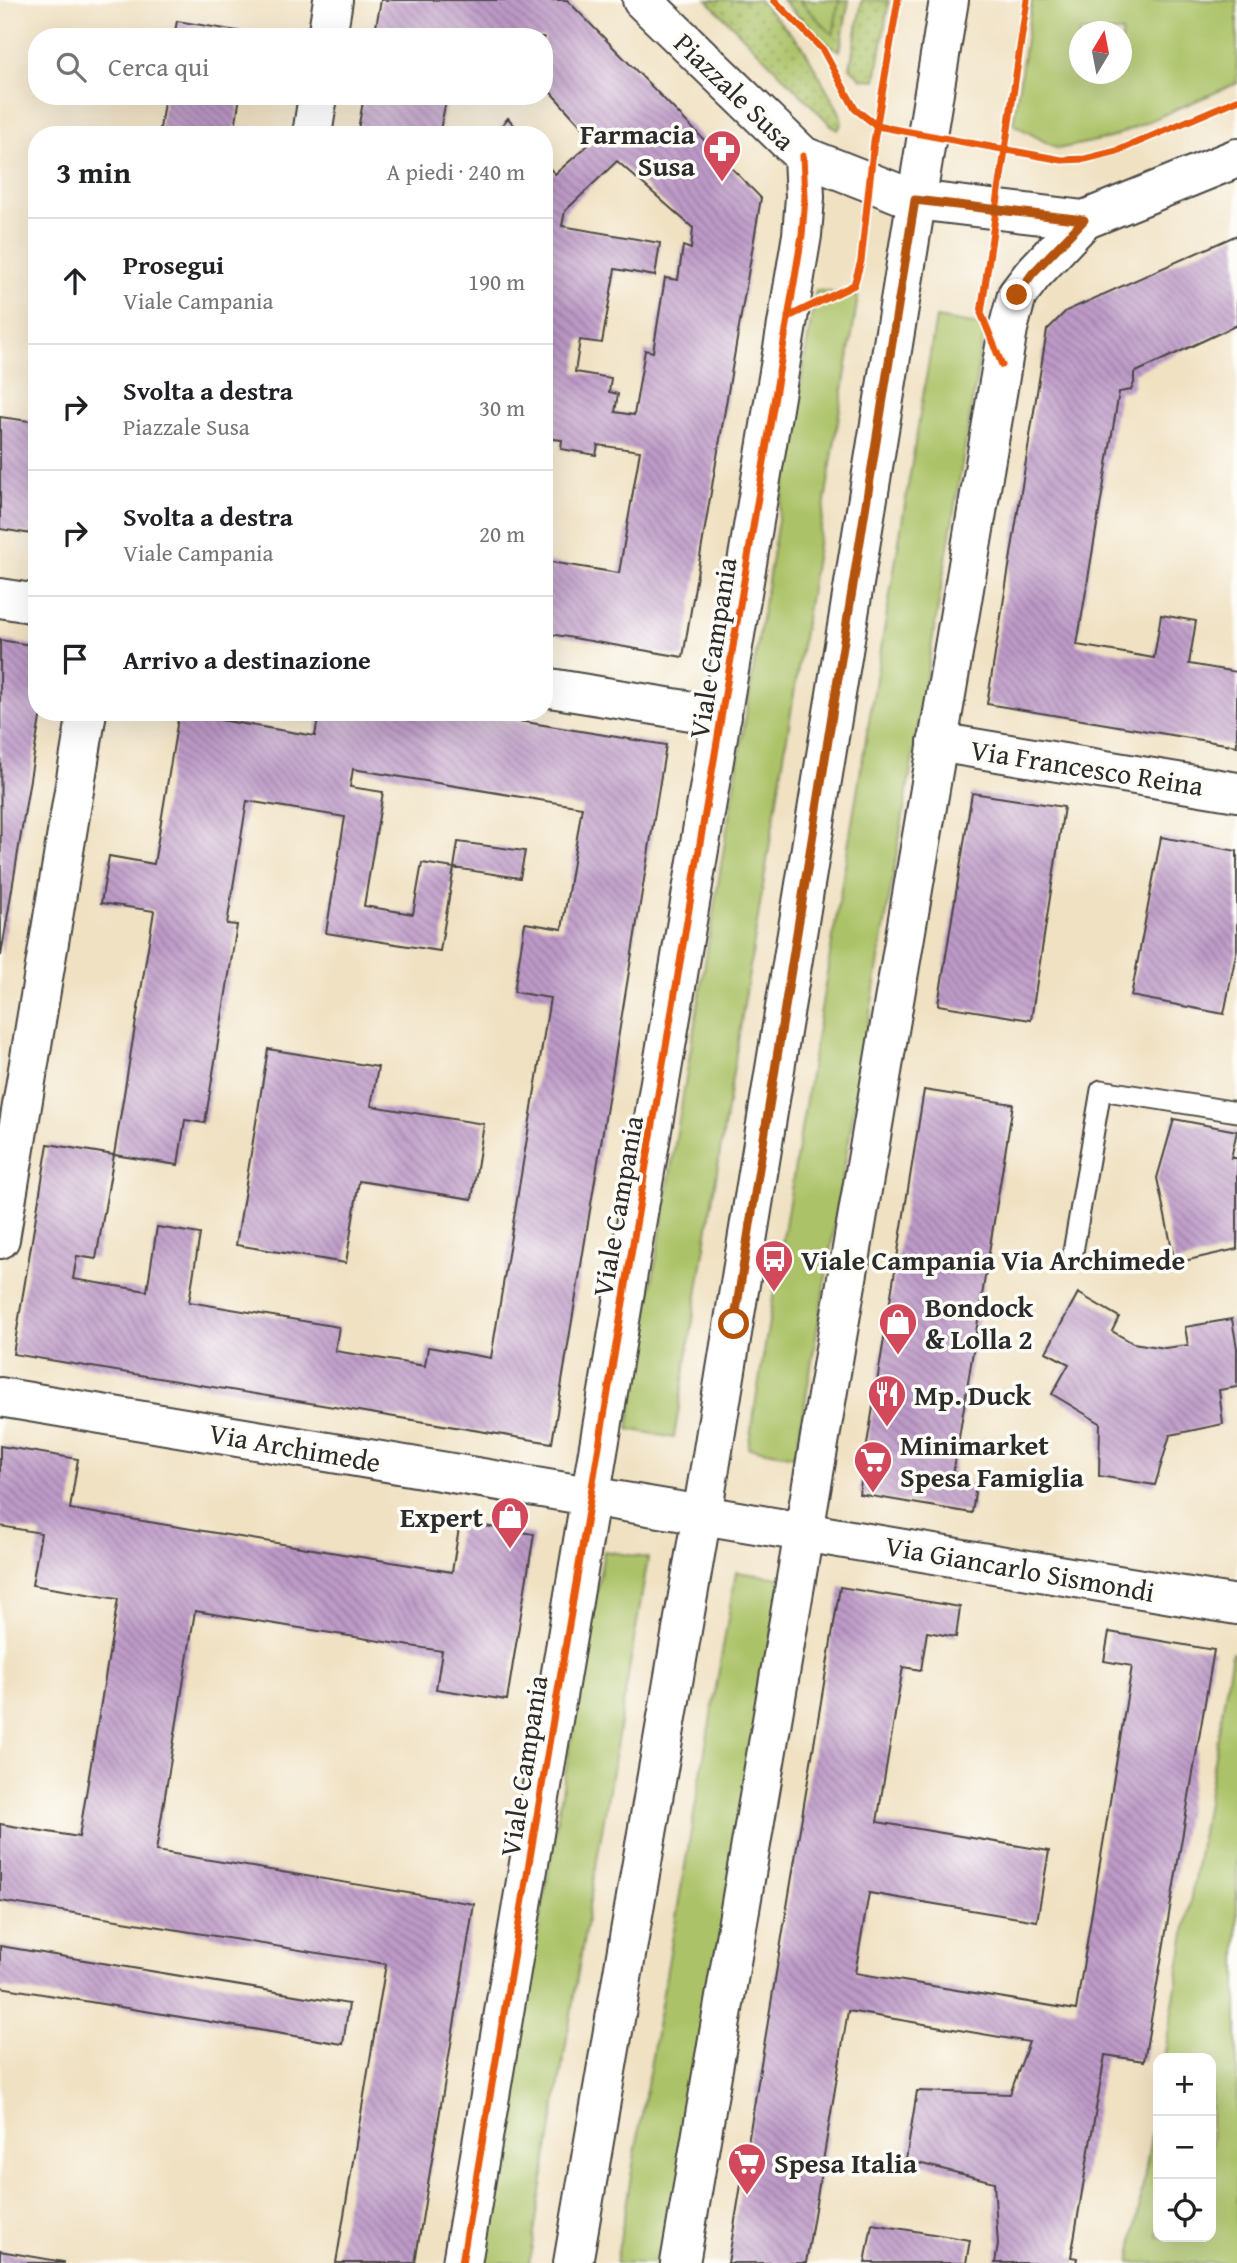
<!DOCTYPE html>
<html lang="it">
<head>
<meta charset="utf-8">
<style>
  :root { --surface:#fff; --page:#f6f6f6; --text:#202124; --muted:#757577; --line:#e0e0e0 }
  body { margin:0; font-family:"Gentium Book Plus",serif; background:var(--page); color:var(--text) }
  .controls { position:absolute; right:21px; bottom:21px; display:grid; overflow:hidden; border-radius:14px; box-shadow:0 7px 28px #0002 }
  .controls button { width:63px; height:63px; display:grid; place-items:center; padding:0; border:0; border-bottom:2px solid var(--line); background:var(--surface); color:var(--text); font:35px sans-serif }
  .compass { position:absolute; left:1069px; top:21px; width:63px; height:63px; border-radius:50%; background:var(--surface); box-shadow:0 7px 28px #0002; rotate:10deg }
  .stop { position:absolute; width:21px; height:21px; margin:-16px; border:5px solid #b45309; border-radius:50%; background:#fff }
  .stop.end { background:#b45309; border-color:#fff; box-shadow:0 2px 7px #0008 }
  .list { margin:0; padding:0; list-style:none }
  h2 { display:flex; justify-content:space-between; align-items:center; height:91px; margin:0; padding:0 28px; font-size:30px }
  h2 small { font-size:23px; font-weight:400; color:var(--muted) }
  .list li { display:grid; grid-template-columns:46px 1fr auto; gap:21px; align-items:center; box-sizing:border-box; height:126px; padding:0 28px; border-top:2px solid var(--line) }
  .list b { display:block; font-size:26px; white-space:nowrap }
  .list p { margin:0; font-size:23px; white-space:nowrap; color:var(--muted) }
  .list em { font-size:23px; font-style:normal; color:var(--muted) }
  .icon { flex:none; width:38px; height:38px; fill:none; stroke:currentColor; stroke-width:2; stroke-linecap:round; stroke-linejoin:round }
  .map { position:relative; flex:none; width:1237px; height:2263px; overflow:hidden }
  .search { position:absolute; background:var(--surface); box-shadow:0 7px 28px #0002; left:28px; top:28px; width:525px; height:77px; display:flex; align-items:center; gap:18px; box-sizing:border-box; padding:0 24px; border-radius:28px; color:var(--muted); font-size:26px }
  .panel { position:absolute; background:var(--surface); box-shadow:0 7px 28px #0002; left:28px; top:126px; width:525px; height:595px; border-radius:28px }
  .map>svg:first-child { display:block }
  .grass { fill:url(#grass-dots); stroke:#6c7649; stroke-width:2 }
  .green { fill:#acc267; stroke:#6c7649; stroke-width:2; fill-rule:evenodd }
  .building { fill:url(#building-back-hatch); fill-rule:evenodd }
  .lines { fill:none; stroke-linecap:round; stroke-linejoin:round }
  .service-casing { stroke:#494642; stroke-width:23 }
  .minor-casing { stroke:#494642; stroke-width:42 }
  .tertiary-casing { stroke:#494642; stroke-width:42 }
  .secondary-casing { stroke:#494642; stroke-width:42 }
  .service { stroke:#fff; stroke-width:19 }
  .minor { stroke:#fff; stroke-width:38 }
  .tertiary { stroke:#fff; stroke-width:38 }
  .secondary { stroke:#fff; stroke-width:38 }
  .cycleway-casing { stroke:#fdfcf7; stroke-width:11 }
  .cycleway { stroke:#e8590c; stroke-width:7 }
  .route { stroke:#b45309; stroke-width:9 }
  .labels { text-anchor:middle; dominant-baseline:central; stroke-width:7; stroke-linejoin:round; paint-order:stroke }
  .street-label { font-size:28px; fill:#2b2b2b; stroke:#fdfcf7 }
  .poi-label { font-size:28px; font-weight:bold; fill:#2b2b2b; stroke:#fdfcf7; text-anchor:start }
</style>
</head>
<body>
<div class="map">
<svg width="1237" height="2263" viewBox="0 0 1237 2263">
  <defs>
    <pattern id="grass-dots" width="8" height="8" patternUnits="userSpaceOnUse" patternTransform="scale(1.75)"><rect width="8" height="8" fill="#acc267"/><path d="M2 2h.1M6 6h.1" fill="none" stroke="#8c9e55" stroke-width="1.8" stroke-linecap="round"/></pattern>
    <pattern id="building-back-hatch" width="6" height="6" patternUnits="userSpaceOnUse" patternTransform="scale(1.75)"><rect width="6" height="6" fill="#bd9ac7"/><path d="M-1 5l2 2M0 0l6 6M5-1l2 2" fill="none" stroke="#9a7ea2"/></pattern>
  </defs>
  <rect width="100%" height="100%" fill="#fdfcf7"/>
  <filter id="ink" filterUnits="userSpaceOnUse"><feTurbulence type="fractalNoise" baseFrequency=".0143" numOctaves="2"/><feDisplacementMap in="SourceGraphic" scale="14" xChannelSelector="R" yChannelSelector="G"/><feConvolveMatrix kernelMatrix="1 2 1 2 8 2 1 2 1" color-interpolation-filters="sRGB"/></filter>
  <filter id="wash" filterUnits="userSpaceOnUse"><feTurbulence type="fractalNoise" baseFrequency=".00686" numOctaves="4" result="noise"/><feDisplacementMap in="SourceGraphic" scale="28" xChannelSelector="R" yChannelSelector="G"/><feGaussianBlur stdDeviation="1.57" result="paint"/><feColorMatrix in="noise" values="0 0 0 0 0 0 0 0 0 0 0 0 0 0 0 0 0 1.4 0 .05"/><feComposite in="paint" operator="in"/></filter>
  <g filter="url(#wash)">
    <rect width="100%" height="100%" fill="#f0e1c2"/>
    <path class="grass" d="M707 0H759L802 45 839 111C842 118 843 124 837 130L832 126Z
      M782 0H799L833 34 839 0H849L840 51 823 41Z
      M862 0H889L876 80 862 79 850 68Z"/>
    <path class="green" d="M799 0H839L833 35Z
      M1032 0H1237V83L1110 138 1058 149 1013 124ZM1080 32H1122V74H1080Z
      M816 290 858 297 674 1438 628 1429Z
      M936 318 985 326 796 1456 748 1448Z
      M604 1551 648 1558 529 2263H480Z
      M736 1572 781 1578 665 2263H616Z
      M1232 1653 1237 1654V2263H1130L1158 2095V2237H1211V2058H1164Z"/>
    <g id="blocks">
      <path class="building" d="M381 0H567L761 198 683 657 544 633V561L619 573 640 451 598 445 596 455 561 449 562 440 544 438V162L555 174 594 140 544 85V37H374ZM617 161 693 228 691 249 683 246 678 280 665 278 653 352 645 350 634 415 615 412 618 394 609 392 611 378 575 372 580 340 602 343 615 269 655 276 660 243 562 226 565 211Z
        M177 21 250 33V37H174Z
        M165 96H240L234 135H159Z
        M364 96H447L439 135H357Z
        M508 118 522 135H497L496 132Z
        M1237 235V325L1134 373V383L1131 390 1119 392 1077 645 1154 658 1161 615 1196 621 1189 664 1237 672V746L987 704 1047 330 1066 311Z
        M0 417 37 422V506L32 534 0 529Z
        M0 640 37 646V712H41L1 956Z
        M319 712H464L666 745 552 1443 13 1354 48 1144 114 1155 154 911 101 903 109 856 154 864 179 713 315 736ZM353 769 582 807 562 929 525 923 514 992 550 998 491 1358 428 1347 425 1366 335 1351 339 1327 189 1302 200 1234 157 1227 147 1291 73 1279 77 1256 96 1259 114 1155 178 1165 185 1120 205 1123 237 925 227 924 247 801 345 817 326 933 440 951 454 868 422 863 413 914 364 906 383 792 350 787Z
        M972 793 1064 807 1031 1020 938 1005Z
        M1161 837 1237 851V949L1224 1014 1131 996Z
        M458 842 525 851 520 878 454 868Z
        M268 1049 378 1067 371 1106 484 1124 472 1199 359 1181 346 1263 236 1245Z
        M924 1090 1013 1104 952 1481 976 1486 972 1513 859 1494Z
        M1174 1119 1237 1131 1231 1158H1237V1249L1175 1263 1157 1178Z
        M1078 1293 1119 1317 1112 1331 1133 1343 1165 1348 1188 1345 1185 1327 1232 1319 1237 1348V1387L1219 1390 1223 1424 1170 1435 1155 1485 1099 1476 1100 1423 1052 1394 1069 1364 1046 1352Z
        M0 1446 78 1459 70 1509 452 1572 460 1522 534 1534 507 1700 436 1689 442 1651 195 1611 156 1851 474 1904 415 2263H336L386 1964 0 1901V1824L79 1837 118 1599 32 1585 41 1533 0 1526Z
        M840 1587 960 1607 956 1637 927 1632 921 1670 903 1667 877 1822 1049 1851 1037 1921 869 1893 855 1973 1076 2010 1132 1666 1104 1661 1109 1632 1214 1650 1144 2061 1105 2055 1071 2257 1077 2258 1076 2263H995L998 2245 994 2182 906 2160 917 2091 1010 2094 1029 2042 848 2011 806 2263H728Z
        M0 1946 349 2004 343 2044 0 1987Z
        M872 2224 970 2240 966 2263H865Z
        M0 2251 64 2262V2263H0Z"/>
    </g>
  </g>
  <g filter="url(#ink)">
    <use href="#blocks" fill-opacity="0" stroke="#494642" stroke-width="2"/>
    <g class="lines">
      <g class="service-casing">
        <path id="service" d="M1073 1252 1101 1090 1237 1112"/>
      </g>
      <g class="minor-casing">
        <path id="minor" d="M327 37 333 0
          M312 135 318 96
          M0 598 37 604
          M544 687 722 716
          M937 742 1237 792
          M0 1239 87 712
          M0 1397 1237 1605
          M462 2263 802 235 805 197 803 156
          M680 2263 1008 329 1017 295 1033 274 1084 220"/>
      </g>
      <g class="tertiary-casing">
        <path id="tertiary" d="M642 0 803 156 915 200 1084 220 1237 158"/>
      </g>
      <g class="secondary-casing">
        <path id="secondary" d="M573 2263 712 1456 949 0"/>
      </g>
      <use href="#service" class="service"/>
      <use href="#minor" class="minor"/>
      <use href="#tertiary" class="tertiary"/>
      <use href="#secondary" class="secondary"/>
      <g class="cycleway-casing">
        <path id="cycleway" d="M774 0 823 50 855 109 877 126 1040 156 1062 160 1085 159 1117 151 1237 100
          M788 317 854 285 861 261 874 141 898 0
          M1002 365 981 313 1027 0
          M462 2263 802 235 805 197 803 156"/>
      </g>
      <use href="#cycleway" class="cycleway"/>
    </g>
  </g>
  <g class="lines" filter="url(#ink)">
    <path class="route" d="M734 1324 915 200 1084 220 1032 274 1017 295"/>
  </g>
  <defs>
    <g id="pharmacy-pin" transform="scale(2.0125)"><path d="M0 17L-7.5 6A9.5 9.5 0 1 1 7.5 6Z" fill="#d1495b" stroke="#fdfcf7"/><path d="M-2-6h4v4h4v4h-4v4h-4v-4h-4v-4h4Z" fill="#fff"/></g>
    <g id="bus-pin" transform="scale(2.0125)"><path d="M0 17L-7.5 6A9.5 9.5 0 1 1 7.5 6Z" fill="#d1495b" stroke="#fdfcf7"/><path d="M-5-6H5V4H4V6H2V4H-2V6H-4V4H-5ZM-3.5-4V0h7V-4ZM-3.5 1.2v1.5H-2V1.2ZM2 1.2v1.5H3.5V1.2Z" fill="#fff"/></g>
    <g id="shop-pin" transform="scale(2.0125)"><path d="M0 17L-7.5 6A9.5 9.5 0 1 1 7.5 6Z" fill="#d1495b" stroke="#fdfcf7"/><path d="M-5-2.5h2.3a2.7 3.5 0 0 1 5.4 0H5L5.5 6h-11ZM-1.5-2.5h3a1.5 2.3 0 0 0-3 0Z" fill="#fff"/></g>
    <g id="restaurant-pin" transform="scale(2.0125)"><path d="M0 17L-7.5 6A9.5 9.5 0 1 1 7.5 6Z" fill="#d1495b" stroke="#fdfcf7"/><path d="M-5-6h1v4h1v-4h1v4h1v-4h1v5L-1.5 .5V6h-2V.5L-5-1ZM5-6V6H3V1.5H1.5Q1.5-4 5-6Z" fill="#fff"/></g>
    <g id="supermarket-pin" transform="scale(2.0125)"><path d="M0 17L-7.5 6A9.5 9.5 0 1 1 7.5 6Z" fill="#d1495b" stroke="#fdfcf7"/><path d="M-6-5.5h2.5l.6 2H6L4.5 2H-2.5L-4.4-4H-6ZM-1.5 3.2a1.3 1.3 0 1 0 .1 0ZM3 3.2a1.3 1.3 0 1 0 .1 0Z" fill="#fff"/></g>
  </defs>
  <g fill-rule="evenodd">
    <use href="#pharmacy-pin" x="722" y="149"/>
    <use href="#bus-pin" x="774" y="1259"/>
    <use href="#shop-pin" x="898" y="1322"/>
    <use href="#restaurant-pin" x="887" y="1394"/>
    <use href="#supermarket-pin" x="873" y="1460"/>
    <use href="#shop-pin" x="510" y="1516"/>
    <use href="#supermarket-pin" x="747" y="2162"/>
  </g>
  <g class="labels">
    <g class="street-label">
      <text transform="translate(735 91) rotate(44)">Piazzale Susa</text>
      <text transform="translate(712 648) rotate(-81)">Viale Campania</text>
      <text transform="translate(1087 767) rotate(9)">Via Francesco Reina</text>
      <text transform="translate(617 1206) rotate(-80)">Viale Campania</text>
      <text transform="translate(295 1447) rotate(10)">Via Archimede</text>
      <text transform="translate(1020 1568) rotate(10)">Via Giancarlo Sismondi</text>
      <text transform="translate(523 1766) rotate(-81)">Viale Campania</text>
    </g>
    <g class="poi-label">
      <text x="695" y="133" text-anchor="end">Farmacia<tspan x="695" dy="32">Susa</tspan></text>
      <text x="801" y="1259">Viale Campania Via Archimede</text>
      <text x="925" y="1306">Bondock<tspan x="925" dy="32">&amp; Lolla 2</tspan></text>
      <text x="914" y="1394">Mp. Duck</text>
      <text x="900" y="1444">Minimarket<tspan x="900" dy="32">Spesa Famiglia</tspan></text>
      <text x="483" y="1516" text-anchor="end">Expert</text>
      <text x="774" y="2162">Spesa Italia</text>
    </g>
  </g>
</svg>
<div class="controls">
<button>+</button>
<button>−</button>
<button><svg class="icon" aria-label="locate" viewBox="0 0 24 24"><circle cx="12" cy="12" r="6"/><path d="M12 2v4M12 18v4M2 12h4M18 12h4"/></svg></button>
</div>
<svg class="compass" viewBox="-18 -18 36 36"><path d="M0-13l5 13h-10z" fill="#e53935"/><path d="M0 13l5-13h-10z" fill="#757577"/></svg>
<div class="stop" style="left:734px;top:1324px"></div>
<div class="stop end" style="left:1017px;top:295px"></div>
<div class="search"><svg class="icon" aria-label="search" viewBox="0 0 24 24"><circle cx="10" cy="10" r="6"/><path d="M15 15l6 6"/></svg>Cerca qui</div>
<section class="panel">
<h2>3 min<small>A piedi · 240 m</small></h2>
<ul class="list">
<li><svg class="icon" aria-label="ahead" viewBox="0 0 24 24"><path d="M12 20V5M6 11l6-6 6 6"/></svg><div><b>Prosegui</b><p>Viale Campania</p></div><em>190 m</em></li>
<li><svg class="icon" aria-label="right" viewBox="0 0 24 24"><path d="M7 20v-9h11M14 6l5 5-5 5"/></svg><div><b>Svolta a destra</b><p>Piazzale Susa</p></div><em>30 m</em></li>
<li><svg class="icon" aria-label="right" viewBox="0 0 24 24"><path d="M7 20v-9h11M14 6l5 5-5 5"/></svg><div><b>Svolta a destra</b><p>Viale Campania</p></div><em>20 m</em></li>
<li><svg class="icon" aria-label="arrive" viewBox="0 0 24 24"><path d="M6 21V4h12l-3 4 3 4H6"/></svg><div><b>Arrivo a destinazione</b></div></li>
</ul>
</section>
</div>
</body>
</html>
